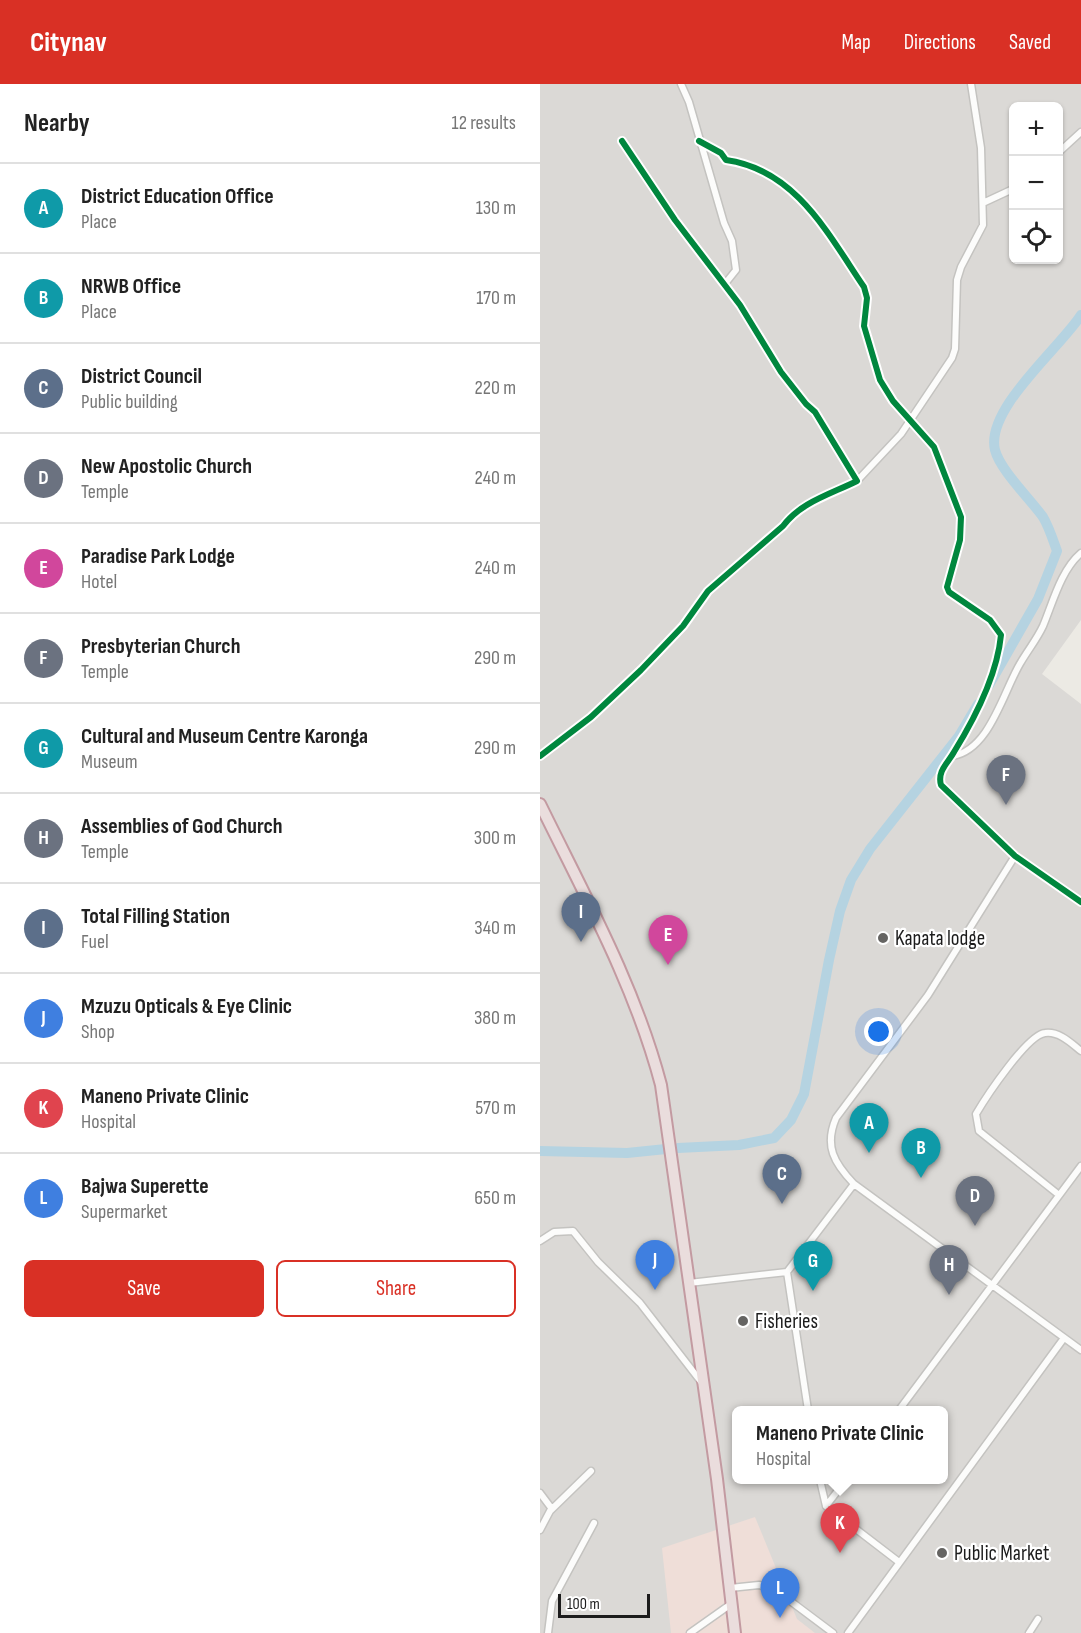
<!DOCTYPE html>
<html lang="en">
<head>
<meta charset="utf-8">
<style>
  :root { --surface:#fff; --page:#f6f6f6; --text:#222; --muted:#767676; --line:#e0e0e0; --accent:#d93025 }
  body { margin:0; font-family:"Sofia Sans Condensed",sans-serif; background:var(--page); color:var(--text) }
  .controls { position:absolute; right:18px; top:18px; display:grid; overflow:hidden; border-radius:9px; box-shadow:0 2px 4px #0004 }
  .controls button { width:54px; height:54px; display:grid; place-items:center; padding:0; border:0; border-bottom:2px solid var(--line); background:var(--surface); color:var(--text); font:30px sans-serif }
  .scale { position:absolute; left:18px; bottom:15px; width:92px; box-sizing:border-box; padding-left:6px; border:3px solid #1c1c1c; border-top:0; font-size:16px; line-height:21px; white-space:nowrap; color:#1c1c1c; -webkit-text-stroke:4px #fff; paint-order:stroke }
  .you { position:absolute; left:339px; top:948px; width:21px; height:21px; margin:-15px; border:4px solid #fff; border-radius:50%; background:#1a73e8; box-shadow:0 0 0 9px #1a73e833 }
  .badge { display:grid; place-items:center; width:39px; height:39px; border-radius:50%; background:var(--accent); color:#fff; font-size:20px; font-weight:700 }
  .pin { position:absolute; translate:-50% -50px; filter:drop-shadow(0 2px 3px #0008) }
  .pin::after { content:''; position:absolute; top:32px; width:21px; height:18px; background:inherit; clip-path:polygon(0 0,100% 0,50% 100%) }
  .popup { position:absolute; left:192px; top:1322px; width:216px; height:78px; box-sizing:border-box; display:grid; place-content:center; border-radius:9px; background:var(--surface); filter:drop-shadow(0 2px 4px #0005); font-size:20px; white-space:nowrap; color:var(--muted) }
  .popup b { font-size:22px; color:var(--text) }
  .popup::after { content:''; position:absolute; left:50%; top:100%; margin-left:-12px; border:12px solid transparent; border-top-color:var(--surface) }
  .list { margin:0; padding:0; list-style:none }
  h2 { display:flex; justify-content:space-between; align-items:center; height:78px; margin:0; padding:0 24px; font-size:26px }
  h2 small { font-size:20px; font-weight:400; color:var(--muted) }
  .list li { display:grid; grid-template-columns:39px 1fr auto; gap:18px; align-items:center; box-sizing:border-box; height:90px; padding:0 24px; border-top:2px solid var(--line) }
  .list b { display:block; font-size:22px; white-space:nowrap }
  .list p { margin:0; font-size:20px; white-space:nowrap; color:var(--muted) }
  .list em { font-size:20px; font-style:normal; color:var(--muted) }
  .actions { display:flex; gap:12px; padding:18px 24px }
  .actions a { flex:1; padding:14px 0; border:2px solid var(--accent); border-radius:9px; text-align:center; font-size:21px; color:var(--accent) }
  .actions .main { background:var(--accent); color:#fff }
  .icon { flex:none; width:33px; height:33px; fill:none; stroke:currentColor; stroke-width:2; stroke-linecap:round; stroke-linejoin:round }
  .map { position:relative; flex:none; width:541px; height:1549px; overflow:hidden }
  header { display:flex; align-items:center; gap:36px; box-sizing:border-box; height:84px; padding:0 30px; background:var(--accent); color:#fff }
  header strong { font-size:28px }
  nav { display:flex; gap:33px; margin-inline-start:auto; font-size:21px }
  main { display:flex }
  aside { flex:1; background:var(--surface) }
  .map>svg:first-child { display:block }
  .residential { fill:#dbd9d6; fill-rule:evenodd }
  .commercial { fill:#efded8 }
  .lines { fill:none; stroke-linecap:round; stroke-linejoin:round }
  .river { stroke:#b5d3e1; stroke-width:10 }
  .street-casing { stroke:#c4c3c0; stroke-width:9 }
  .highway-casing { stroke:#c39aa1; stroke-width:14 }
  .street { stroke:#fcfcfb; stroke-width:6 }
  .highway { stroke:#eadddd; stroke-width:10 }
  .cycleway-casing { stroke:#fff; stroke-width:10 }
  .cycleway { stroke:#00873e; stroke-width:6 }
  .poi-dot { fill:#656462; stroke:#fff; stroke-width:2 }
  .labels { text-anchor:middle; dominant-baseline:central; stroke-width:4.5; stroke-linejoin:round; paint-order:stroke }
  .poi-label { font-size:21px; fill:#1c1c1c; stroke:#fff; text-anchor:start }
</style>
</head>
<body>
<header>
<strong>Citynav</strong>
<nav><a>Map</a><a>Directions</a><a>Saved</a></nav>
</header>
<main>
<aside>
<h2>Nearby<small>12 results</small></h2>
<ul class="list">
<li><span class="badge" style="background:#0f9aa8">A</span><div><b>District Education Office</b><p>Place</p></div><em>130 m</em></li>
<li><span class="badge" style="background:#0f9aa8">B</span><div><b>NRWB Office</b><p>Place</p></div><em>170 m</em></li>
<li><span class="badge" style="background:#5c6f8a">C</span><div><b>District Council</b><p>Public building</p></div><em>220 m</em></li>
<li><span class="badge" style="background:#6b7280">D</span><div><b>New Apostolic Church</b><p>Temple</p></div><em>240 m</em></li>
<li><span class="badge" style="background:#d1479c">E</span><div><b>Paradise Park Lodge</b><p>Hotel</p></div><em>240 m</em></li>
<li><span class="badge" style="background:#6b7280">F</span><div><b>Presbyterian Church</b><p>Temple</p></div><em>290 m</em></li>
<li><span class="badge" style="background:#0f9aa8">G</span><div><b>Cultural and Museum Centre Karonga</b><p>Museum</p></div><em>290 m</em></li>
<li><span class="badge" style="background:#6b7280">H</span><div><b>Assemblies of God Church</b><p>Temple</p></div><em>300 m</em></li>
<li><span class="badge" style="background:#5c6f8a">I</span><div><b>Total Filling Station</b><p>Fuel</p></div><em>340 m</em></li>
<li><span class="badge" style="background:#3f7fe0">J</span><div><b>Mzuzu Opticals &amp; Eye Clinic</b><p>Shop</p></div><em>380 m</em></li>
<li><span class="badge" style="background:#e0444e">K</span><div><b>Maneno Private Clinic</b><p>Hospital</p></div><em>570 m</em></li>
<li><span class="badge" style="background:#3f7fe0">L</span><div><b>Bajwa Superette</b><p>Supermarket</p></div><em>650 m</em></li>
</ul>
<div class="actions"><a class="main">Save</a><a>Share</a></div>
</aside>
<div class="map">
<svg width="541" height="1549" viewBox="0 0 541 1549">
  <rect width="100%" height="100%" fill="#eceae4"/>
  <path class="residential" d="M0 0H541V536L502 590 541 620V1549H0ZM473 22H518V176H473ZM196 1326H404V1396H196Z"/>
  <path class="commercial" d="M215 1433 257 1535 275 1549H131L122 1464Z"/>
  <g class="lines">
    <path class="river" d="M449 601 498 515 517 467C513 456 509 443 503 433 491 416 460 386 455 366 445 325 520 264 541 231
      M138 1064 199 1061 234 1054 251 1036 264 1010 289 876 300 827 311 796 330 765 419 652 438 620
      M0 1067 87 1069 126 1065"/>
    <g class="street-casing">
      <path id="street" d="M141 0 149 18 184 139 192 157 196 186 184 201
        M159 57 181 69 186 76C256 86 288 150 324 203L327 214 324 242 340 296 353 317 394 363 421 433 420 456 407 503 409 508 450 536 461 551C457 592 435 634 414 668 408 679 397 687 401 701L475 772 541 818
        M518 69 541 48
        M445 118 473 105
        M317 397 361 350 412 274 415 265 417 196 421 183 443 141 441 64 431 0
        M0 672 51 633 101 586 143 542 168 507 243 442C261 418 291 410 317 397L275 328 266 320 241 288 200 221 135 136 82 57
        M412 672C450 667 464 605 481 578 488 566 497 555 503 542 513 518 521 486 541 469
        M314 1100 541 1266
        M519 1111 439 1047 436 1030C446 1013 487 951 505 949 519 947 531 959 541 967
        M0 1157 14 1148 33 1147 58 1178 100 1219 162 1299
        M247 1188 268 1326
        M149 1199 247 1188 314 1100C294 1079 284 1062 296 1034L388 911 475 772
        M359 1326 541 1082
        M280 1396 286 1422
        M306 1396 286 1422 359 1478
        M0 1409 12 1425
        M0 1446 10 1427 51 1387
        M190 1504 219 1501 233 1504 293 1549
        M8 1549 12 1517 54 1439
        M150 1549 191 1520
        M308 1549 524 1254
        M489 1549 498 1535"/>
    </g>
    <g class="highway-casing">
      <path id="highway" d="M0 720C45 812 95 902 121 1001L177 1395 195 1549"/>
    </g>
    <use href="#street" class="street"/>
    <use href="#highway" class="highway"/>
    <g class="cycleway-casing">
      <path id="cycleway" d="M159 57 181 69 186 76C256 86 288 150 324 203L327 214 324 242 340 296 353 317 394 363 421 433 420 456 407 503 409 508 450 536 461 551C457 592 435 634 414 668 408 679 397 687 401 701L475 772 541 818
        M0 672 51 633 101 586 143 542 168 507 243 442C261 418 291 410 317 397L275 328 266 320 241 288 200 221 135 136 82 57"/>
    </g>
    <use href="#cycleway" class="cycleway"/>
  </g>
  <g class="poi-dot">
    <circle cx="343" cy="854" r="6"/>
    <circle cx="203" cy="1237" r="6"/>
    <circle cx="402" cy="1469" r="6"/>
  </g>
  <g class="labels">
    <g class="poi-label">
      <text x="355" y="854">Kapata lodge</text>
      <text x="215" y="1237">Fisheries</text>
      <text x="414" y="1469">Public Market</text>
    </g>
  </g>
</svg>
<div class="controls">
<button>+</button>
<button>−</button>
<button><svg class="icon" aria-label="locate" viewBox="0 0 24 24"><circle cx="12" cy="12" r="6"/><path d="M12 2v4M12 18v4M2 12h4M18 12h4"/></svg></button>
</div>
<div class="scale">100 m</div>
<div class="you"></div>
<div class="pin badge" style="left:329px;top:1069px;background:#0f9aa8">A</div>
<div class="pin badge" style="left:381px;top:1094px;background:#0f9aa8">B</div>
<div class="pin badge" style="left:242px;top:1120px;background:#5c6f8a">C</div>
<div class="pin badge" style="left:435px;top:1142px;background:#6b7280">D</div>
<div class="pin badge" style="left:128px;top:881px;background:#d1479c">E</div>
<div class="pin badge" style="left:466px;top:721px;background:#6b7280">F</div>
<div class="pin badge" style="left:273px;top:1207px;background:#0f9aa8">G</div>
<div class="pin badge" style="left:409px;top:1211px;background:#6b7280">H</div>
<div class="pin badge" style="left:41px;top:858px;background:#5c6f8a">I</div>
<div class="pin badge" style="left:115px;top:1206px;background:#3f7fe0">J</div>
<div class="pin badge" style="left:300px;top:1469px;background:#e0444e">K</div>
<div class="popup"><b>Maneno Private Clinic</b>Hospital</div>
<div class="pin badge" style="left:240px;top:1534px;background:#3f7fe0">L</div>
</div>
</main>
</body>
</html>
